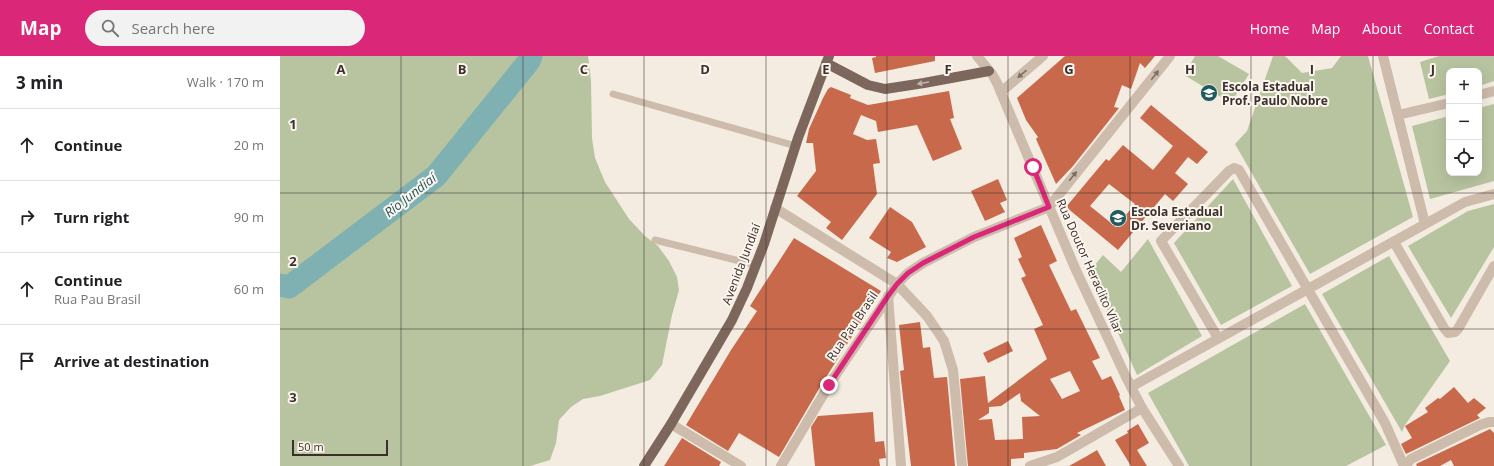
<!DOCTYPE html>
<html lang="en">
<head>
<meta charset="utf-8">
<style>
  :root { --surface:#fff; --page:#f2f2f2; --text:#202124; --muted:#757577; --line:#e0e0e0; --accent:#db2777 }
  body { margin:0; font-family:"Open Sans",sans-serif; background:var(--page); color:var(--text) }
  .controls { position:absolute; right:12px; top:12px; display:grid; overflow:hidden; border-radius:8px; box-shadow:0 4px 16px #0002 }
  .controls button { width:36px; height:36px; display:grid; place-items:center; padding:0; border:0; border-bottom:1px solid var(--line); background:var(--surface); color:var(--text); font:20px sans-serif }
  .scale { position:absolute; left:12px; bottom:10px; width:96px; box-sizing:border-box; padding-left:4px; border:2px solid #3b302b; border-top:0; font-size:11px; line-height:14px; white-space:nowrap; color:#3b302b; -webkit-text-stroke:3px #fbf5ee; paint-order:stroke }
  .stop { position:absolute; width:12px; height:12px; margin:-9px; border:3px solid #db2777; border-radius:50%; background:#fff }
  .stop.end { background:#db2777; border-color:#fff; box-shadow:0 1px 4px #0008 }
  .list { margin:0; padding:0; list-style:none }
  h2 { display:flex; justify-content:space-between; align-items:center; height:52px; margin:0; padding:0 16px; font-size:17px }
  h2 small { font-size:13px; font-weight:400; color:var(--muted) }
  .list li { display:grid; grid-template-columns:26px 1fr auto; gap:12px; align-items:center; box-sizing:border-box; height:72px; padding:0 16px; border-top:1px solid var(--line) }
  .list b { display:block; font-size:15px; white-space:nowrap }
  .list p { margin:0; font-size:13px; white-space:nowrap; color:var(--muted) }
  .list em { font-size:13px; font-style:normal; color:var(--muted) }
  .icon { flex:none; width:22px; height:22px; fill:none; stroke:currentColor; stroke-width:2; stroke-linecap:round; stroke-linejoin:round }
  .map { position:relative; flex:none; width:1214px; height:410px; overflow:hidden }
  header { display:flex; align-items:center; gap:24px; box-sizing:border-box; height:56px; padding:0 20px; background:var(--accent); color:#fff }
  header strong { font-size:19px }
  nav { display:flex; gap:22px; margin-inline-start:auto; font-size:14px }
  .search { width:280px; height:36px; background:var(--page); display:flex; align-items:center; gap:10px; box-sizing:border-box; padding:0 14px; border-radius:22px; color:var(--muted); font-size:15px }
  main { display:flex }
  aside { flex:1; background:var(--surface) }
  .map>svg:first-child { display:block }
  .green { fill:#b8c4a0 }
  .lines { fill:none; stroke-linecap:round; stroke-linejoin:round }
  .river { stroke:#7fb0b2; stroke-width:23 }
  .building { fill:#c8694b; fill-rule:evenodd }
  .service { stroke:#cdbbac; stroke-width:7 }
  .minor { stroke:#cdbbac; stroke-width:10 }
  .tertiary { stroke:#cdbbac; stroke-width:10 }
  .primary { stroke:#7d675c; stroke-width:10 }
  .oneway { fill:#7d6f65 }
  .oneway2 { fill:#c2b5ac }
  .route { stroke:#db2777; stroke-width:5 }
  .grid { fill:none; stroke:#3b302b; stroke-width:1; stroke-opacity:0.55 }
  .labels { text-anchor:middle; dominant-baseline:central; stroke-width:4; stroke-linejoin:round; paint-order:stroke }
  .poi-label { font-size:12px; font-weight:bold; fill:#3b302b; stroke:#fbf5ee; text-anchor:start }
  .street-label { font-size:12px; fill:#3b302b; stroke:#fbf5ee }
  .water-label { font-size:13px; font-style:italic; fill:#1f5a5e; stroke:#fbf5ee }
  .grid-label { font-size:13px; text-anchor:middle; font-weight:bold; fill:#3b302b; stroke:#fbf5ee; stroke-width:4; stroke-linejoin:round; paint-order:stroke }
</style>
</head>
<body>
<header>
<strong>Map</strong>
<div class="search"><svg class="icon" aria-label="search" viewBox="0 0 24 24"><circle cx="10" cy="10" r="6"/><path d="M15 15l6 6"/></svg>Search here</div>
<nav><a>Home</a><a>Map</a><a>About</a><a>Contact</a></nav>
</header>
<main>
<aside>
<h2>3 min<small>Walk · 170 m</small></h2>
<ul class="list">
<li><svg class="icon" aria-label="ahead" viewBox="0 0 24 24"><path d="M12 20V5M6 11l6-6 6 6"/></svg><div><b>Continue</b></div><em>20 m</em></li>
<li><svg class="icon" aria-label="right" viewBox="0 0 24 24"><path d="M7 20v-9h11M14 6l5 5-5 5"/></svg><div><b>Turn right</b></div><em>90 m</em></li>
<li><svg class="icon" aria-label="ahead" viewBox="0 0 24 24"><path d="M12 20V5M6 11l6-6 6 6"/></svg><div><b>Continue</b><p>Rua Pau Brasil</p></div><em>60 m</em></li>
<li><svg class="icon" aria-label="arrive" viewBox="0 0 24 24"><path d="M6 21V4h12l-3 4 3 4H6"/></svg><div><b>Arrive at destination</b></div></li>
</ul>
</aside>
<div class="map">
<svg width="1214" height="410" viewBox="0 0 1214 410">
  <rect width="100%" height="100%" fill="#f4ebe1"/>
  <path class="green" d="M0 0H308L311 25 312 82 315 102 325 126 349 163 365 180 378 190 389 205 397 221 399 234 392 259 382 309 370 324 320 340 303 343 291 351 279 364 276 387 270 404 250 410H0Z
    M915 0H938L969 18 951 47 904 19Z
    M993 0H1005L1022 17 1052 12 1061 0H1088L1133 161 1030 218 955 88 967 75Z
    M1159 0H1214V25L1199 30V15H1169V38L1149 43 1140 6Z
    M1214 48V125L1150 143 1132 70 1169 60V117H1199V52Z
    M953 123 1012 230 941 269 894 187Z
    M1214 148V191L1171 262 1128 190 1188 155Z
    M868 183 922 280 857 319 810 215 823 199 841 216Z
    M1109 200 1170 305 1125 369 1122 376 1042 238Z
    M1025 248 1106 389 1066 410H909L868 337Z"/>
  <g class="lines">
    <path class="river" d="M0 229 9 231 156 120 249 5 251 0"/>
  </g>
  <path class="building" d="M596 0H655V5L595 17 592 2 596 1Z
    M785 0H875L865 12 860 7 851 33 842 29 834 51 839 52 793 110 776 128 756 83 758 81 746 64 737 42Z
    M551 31 571 39 570 42 588 49 669 35 674 62 670 63 682 93 653 105 637 69 598 76 596 65 581 59 573 78 587 84 596 83 600 107 593 108 597 138 562 184 546 172 551 166 517 140 536 115 533 87H526L529 73 543 42 548 33Z
    M871 49 928 96 917 108 908 101 895 117 908 128 893 145 885 138 838 194 786 151 826 103 829 105 843 89 873 114 893 90 860 62ZM829 128 855 148 836 171 810 150Z
    M718 123 727 144 720 147 725 156 705 165 691 135Z
    M610 151 632 166 646 191 617 206 607 202 611 196 589 182Z
    M761 169 777 205 769 209 791 255 796 253 820 302 812 305 822 324 831 320 840 339 839 340 845 354 797 377 801 379 777 393 744 397V402L731 403V410H688L680 323 705 320 708 347 767 303 754 273 763 269 741 222 746 220 738 203 742 201 734 182ZM790 315 800 335 782 343 770 323ZM740 337 741 345 760 360 742 361 743 383 715 384 712 363 698 364 709 357V351L721 350Z
    M514 182 601 235 543 326 499 401 459 377 448 395 406 369 451 294 477 255 470 250Z
    M640 266 643 292 650 291 654 322 667 321 675 410H631L621 324 620 315 624 314 619 269Z
    M728 285 733 295 708 307 703 297Z
    M1174 331 1188 347 1194 342 1206 352 1197 359 1200 362 1126 398 1121 388 1132 382 1125 370 1148 356 1145 352 1158 342 1160 343Z
    M593 356 595 386 604 385 606 402 599 403 600 410H535L531 371 538 360Z
    M858 368 869 387 857 394 867 410H851L835 384 848 377 847 375Z
    M1210 373 1214 377V410H1174L1171 404 1160 410H1137L1136 408Z
    M402 382 441 406 439 410H384Z
    M817 394 826 410H789L807 400Z"/>
  <g class="lines">
    <path class="service" d="M333 38 516 90
      M375 184 476 209"/>
    <path class="minor" d="M1103 0 1145 168
      M721 36 763 0
      M1199 39 1214 35
      M1118 59 1169 47
      M495 152 617 228 647 260 664 285 673 314 682 410
      M1114 186 1164 272 1168 277 1175 276 1178 273 1214 210
      M608 240 621 410
      M938 282 881 185 949 115 954 112 959 114 1105 367 1124 410
      M851 331 1185 146 1214 138
      M391 368 461 410
      M501 410 549 329 617 228 628 217 643 207 694 181 769 151 890 0
      M750 410 777 401 862 352
      M1125 410 1131 403 1200 369 1209 366H1214"/>
    <path class="tertiary" d="M697 0 712 18 717 27 795 212 846 321 862 352 899 410"/>
    <path class="primary" d="M546 7 588 29 605 33 644 27 709 15
      M364 410 391 368 452 264 467 232 484 188 518 82 549 0"/>
  </g>
  <defs><path id="oneway-solid" d="M-6-.8H1V-3.2L6.5 0L1 3.2V.8H-6Z"/></defs>
  <g class="oneway">
    <use href="#oneway-solid" transform="translate(742 18) rotate(139)"/>
    <use href="#oneway-solid" transform="translate(875 19) rotate(-52)"/>
    <use href="#oneway-solid" transform="translate(793 120) rotate(-51)"/>
  </g>
  <use class="oneway2" href="#oneway-solid" transform="translate(643 27) rotate(170)"/>
  <g class="lines">
    <path class="route" d="M549 329 608 240 617 228 628 217 643 207 694 181 769 151 753 111"/>
  </g>
  <path class="grid" d="M121 0V410M243 0V410M364 0V410M486 0V410M607 0V410M728 0V410M850 0V410M971 0V410M1093 0V410M0 137H1214M0 273H1214"/>
  <defs>
    <g id="school-disc" transform="scale(0.9)"><circle r="9.5" fill="#1f5a5e" stroke="#fbf5ee"/><path d="M0-5L7-2L0 1L-7-2ZM-4 1L0 2.5L4 1V4Q0 6-4 4Z" fill="#fff"/></g>
  </defs>
  <g fill-rule="evenodd">
    <use href="#school-disc" x="929" y="37"/>
    <use href="#school-disc" x="838" y="162"/>
  </g>
  <g class="labels">
    <g class="poi-label">
      <text x="942" y="30">Escola Estadual<tspan x="942" dy="14">Prof. Paulo Nobre</tspan></text>
      <text x="851" y="155">Escola Estadual<tspan x="851" dy="14">Dr. Severiano</tspan></text>
    </g>
    <g class="street-label">
      <text transform="translate(461 208) rotate(-69)">Avenida Jundiaí</text>
      <text transform="translate(810 210) rotate(66)">Rua Doutor Heraclito Vilar</text>
      <text transform="translate(572 270) rotate(-56)">Rua Pau Brasil</text>
    </g>
    <g class="water-label">
      <text transform="translate(130 139) rotate(-38)">Rio Jundiaí</text>
    </g>
  </g>
  <g class="grid-label">
    <text x="61" y="18">A</text>
    <text x="182" y="18">B</text>
    <text x="304" y="18">C</text>
    <text x="425" y="18">D</text>
    <text x="546" y="18">E</text>
    <text x="668" y="18">F</text>
    <text x="789" y="18">G</text>
    <text x="910" y="18">H</text>
    <text x="1032" y="18">I</text>
    <text x="1153" y="18">J</text>
    <text x="13" y="73">1</text>
    <text x="13" y="210">2</text>
    <text x="13" y="346">3</text>
  </g>
</svg>
<div class="controls">
<button>+</button>
<button>−</button>
<button><svg class="icon" aria-label="locate" viewBox="0 0 24 24"><circle cx="12" cy="12" r="6"/><path d="M12 2v4M12 18v4M2 12h4M18 12h4"/></svg></button>
</div>
<div class="scale">50 m</div>
<div class="stop" style="left:753px;top:111px"></div>
<div class="stop end" style="left:549px;top:329px"></div>
</div>
</main>
</body>
</html>
